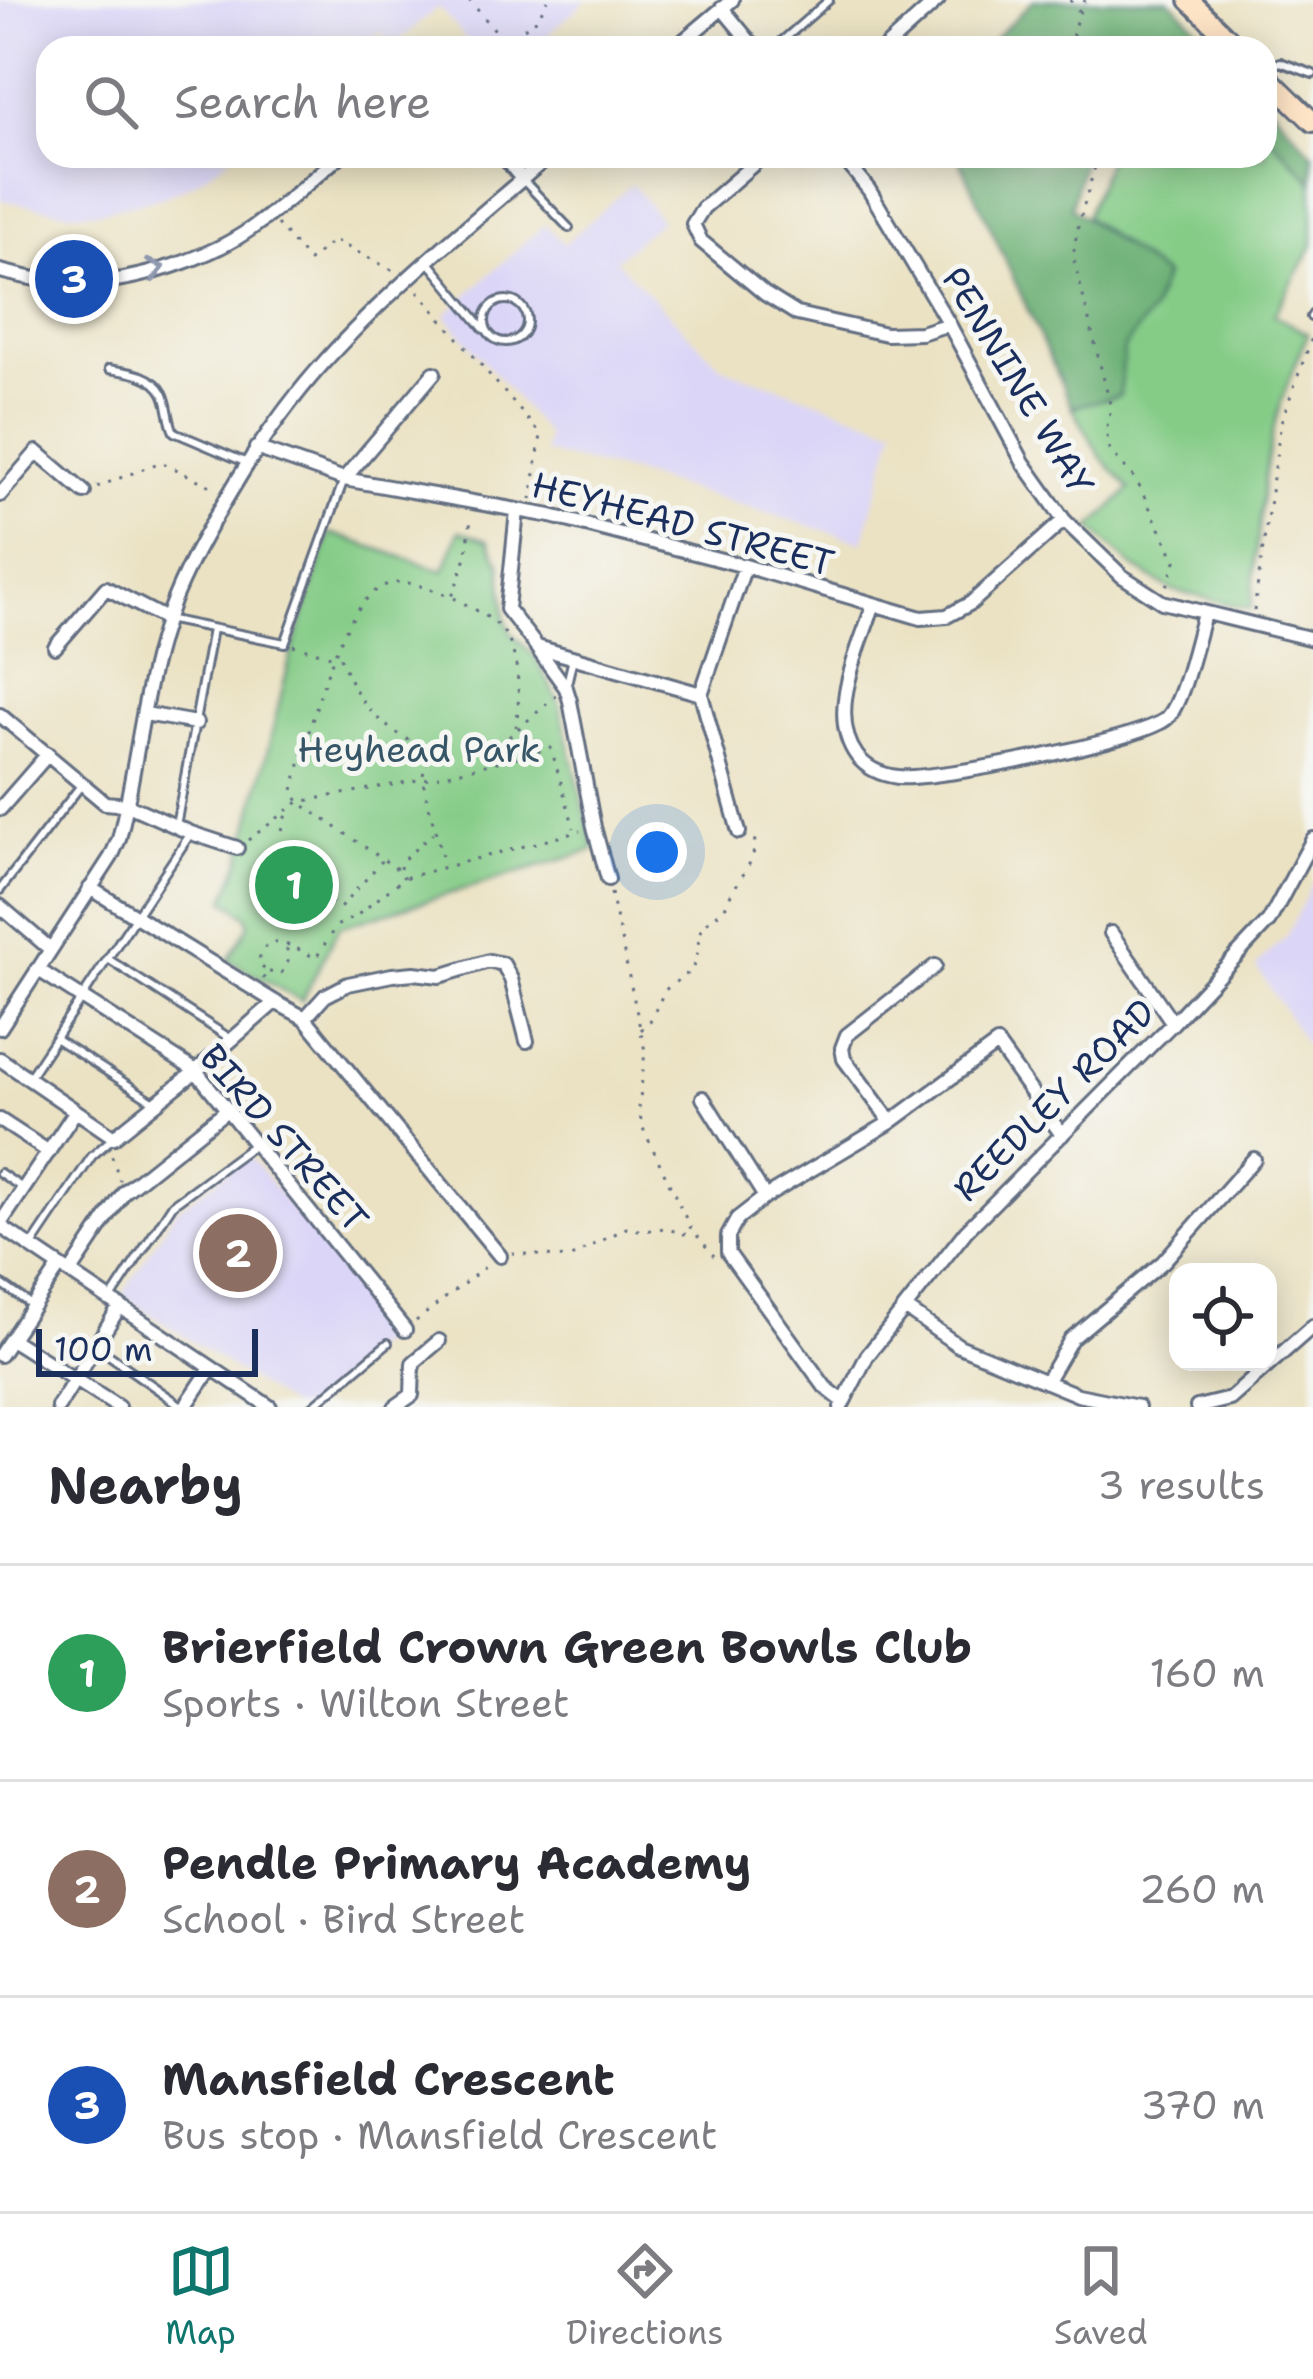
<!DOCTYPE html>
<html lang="en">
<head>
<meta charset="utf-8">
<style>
  :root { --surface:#fff; --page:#f7f7f7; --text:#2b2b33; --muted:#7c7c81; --line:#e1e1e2; --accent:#0f766e }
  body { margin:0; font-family:"Shantell Sans",sans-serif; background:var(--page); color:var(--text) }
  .controls { position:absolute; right:36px; bottom:36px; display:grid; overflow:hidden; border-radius:24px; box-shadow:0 6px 30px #0003 }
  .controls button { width:108px; height:108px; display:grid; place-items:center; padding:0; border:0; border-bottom:3px solid var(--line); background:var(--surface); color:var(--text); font:60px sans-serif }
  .scale { position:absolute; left:36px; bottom:30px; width:222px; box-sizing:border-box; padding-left:12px; border:6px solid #1b2f5e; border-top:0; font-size:33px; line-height:42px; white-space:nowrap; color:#1b2f5e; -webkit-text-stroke:9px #f6f6f2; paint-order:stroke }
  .you { position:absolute; left:657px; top:852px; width:42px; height:42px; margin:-30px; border:9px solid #fff; border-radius:50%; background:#1a73e8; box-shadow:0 0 0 18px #1a73e833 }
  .badge { display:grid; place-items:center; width:78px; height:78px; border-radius:50%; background:var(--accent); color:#fff; font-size:39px; font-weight:700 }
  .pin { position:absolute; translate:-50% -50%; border:6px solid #fff; box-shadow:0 3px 12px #0006 }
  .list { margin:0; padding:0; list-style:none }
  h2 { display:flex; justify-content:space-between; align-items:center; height:156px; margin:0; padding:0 48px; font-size:51px }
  h2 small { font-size:39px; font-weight:400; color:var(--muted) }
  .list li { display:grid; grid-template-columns:78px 1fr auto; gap:36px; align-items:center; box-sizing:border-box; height:216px; padding:0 48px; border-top:3px solid var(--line) }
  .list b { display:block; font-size:45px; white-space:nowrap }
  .list p { margin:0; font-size:39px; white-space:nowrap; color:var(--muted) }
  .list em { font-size:39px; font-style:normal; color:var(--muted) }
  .icon { flex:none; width:66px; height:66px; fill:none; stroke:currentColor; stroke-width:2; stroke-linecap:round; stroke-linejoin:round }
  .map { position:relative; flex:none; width:1313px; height:1407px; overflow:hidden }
  .search { position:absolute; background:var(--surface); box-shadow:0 6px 30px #0003; left:36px; right:36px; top:36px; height:132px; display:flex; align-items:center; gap:30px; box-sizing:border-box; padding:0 42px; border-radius:36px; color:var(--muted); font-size:45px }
  .sheet { height:804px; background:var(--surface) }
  nav { display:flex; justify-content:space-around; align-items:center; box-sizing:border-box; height:168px; border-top:3px solid var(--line); background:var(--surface); font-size:33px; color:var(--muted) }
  nav a { display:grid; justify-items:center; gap:6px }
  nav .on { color:var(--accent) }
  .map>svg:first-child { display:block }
  .built { fill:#dbd6f7 }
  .green { fill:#85cc87; stroke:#507e72; stroke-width:3 }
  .forest { fill:#6cb074; stroke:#447069; stroke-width:3 }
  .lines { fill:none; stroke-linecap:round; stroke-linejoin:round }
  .lane-casing { stroke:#646e81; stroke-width:12 }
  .street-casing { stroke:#646e81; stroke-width:18 }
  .secondary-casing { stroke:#646e81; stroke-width:24 }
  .path { stroke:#646e81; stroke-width:3; stroke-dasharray:3 9; stroke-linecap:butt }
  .lane { stroke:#fff; stroke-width:6 }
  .street { stroke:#fff; stroke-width:12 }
  .secondary { stroke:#fee4c6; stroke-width:18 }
  .oneway { stroke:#8d97ae }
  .labels { text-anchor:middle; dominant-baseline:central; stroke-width:10; stroke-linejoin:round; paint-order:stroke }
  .street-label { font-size:36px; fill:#1b2f5e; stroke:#f6f6f2 }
  .park-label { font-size:36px; fill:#365668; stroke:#f6f6f2 }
</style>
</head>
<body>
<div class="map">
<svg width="1313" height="1407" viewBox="0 0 1313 1407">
  <rect width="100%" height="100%" fill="#f6f6f2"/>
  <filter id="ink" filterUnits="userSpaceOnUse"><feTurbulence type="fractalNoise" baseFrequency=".00833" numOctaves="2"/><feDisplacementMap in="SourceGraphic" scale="24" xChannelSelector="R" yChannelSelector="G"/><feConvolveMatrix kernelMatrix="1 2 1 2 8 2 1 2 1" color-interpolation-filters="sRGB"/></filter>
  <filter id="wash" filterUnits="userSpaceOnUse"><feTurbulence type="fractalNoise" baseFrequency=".004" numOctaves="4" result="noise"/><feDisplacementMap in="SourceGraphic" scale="48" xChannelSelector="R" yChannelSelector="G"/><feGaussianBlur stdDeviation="2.7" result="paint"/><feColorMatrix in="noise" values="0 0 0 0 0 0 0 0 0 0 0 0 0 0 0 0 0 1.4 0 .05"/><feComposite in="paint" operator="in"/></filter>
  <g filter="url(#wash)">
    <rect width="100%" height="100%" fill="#ebe2c3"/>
    <path class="built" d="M0 0H587L533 48H474L438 7 393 46 380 31 359 48H48V156H232L194 183 160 198 98 212H68L0 200Z
      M632 184 661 220 615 260 722 367 891 427 896 425 863 542 633 473 544 453 547 435 445 315 545 224 564 244Z
      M1313 882V1056L1256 966 1286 937Z
      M249 1156 392 1332 307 1407H291L122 1295 176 1210Z"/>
    <path class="green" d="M1265 132 1313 182V245L1274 315 1308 334C1294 365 1281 398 1273 431 1260 489 1257 550 1251 609L1171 590 1132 566 1091 528 1130 489 1101 457 1072 407 1120 395 1124 347 1152 311 1164 276 1086 217 1109 156H1265Z
      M459 531 488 540 501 565 505 618 511 633 535 657 559 702 594 850 339 927 302 1001 228 960 249 925 247 916 225 900 241 860 290 659 330 533 444 571Z"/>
    <path class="forest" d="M1034 0H1170L1218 48H992L995 38Z
      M1265 100 1313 154V182L1265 132Z
      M958 156H1084L1071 208 1164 276 1152 311 1124 347 1120 395 1072 407Z"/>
  </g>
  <g filter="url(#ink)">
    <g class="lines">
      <g class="lane-casing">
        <path id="lane" d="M774 48 829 0
          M1265 71 1280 62 1313 74
          M522 179 569 228
          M428 261 484 329
          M485 321a21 21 0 1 1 42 0a21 21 0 1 1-42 0Z
          M1311 317 1313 314
          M109 369C127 372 153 374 163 393 169 404 168 420 174 432L247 463
          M166 619 285 643 343 482
          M567 684 573 658
          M176 826 212 629
          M0 890 82 784
          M108 959 231 1039
          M55 1038 153 1101
          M28 1079 189 836
          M0 1173 21 1187
          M33 1244 92 1156 114 1137
          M0 1283 33 1306
          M112 1297 173 1204 256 1143
          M99 1348 183 1407
          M312 1407 388 1343"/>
      </g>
      <g class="street-casing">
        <path id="street" d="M722 8 755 48
          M675 48 732 0
          M885 48 938 0
          M503 156 522 179
          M763 156 703 208 693 224 701 241 765 294 797 314 886 334 921 333 949 324
          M842 156 869 190 949 324 1023 462 1064 520 1122 576 1162 602 1313 639
          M0 271C28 278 55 284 84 283 136 282 210 258 252 228 283 206 311 180 340 156
          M256 448 344 479 551 516 745 566 921 618 947 616 971 603 1064 520
          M344 479 434 373
          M0 495 37 452 84 492
          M517 511 507 609 537 647 701 694
          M873 606C859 650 826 714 857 756 867 769 882 775 898 777 934 781 1144 740 1167 718 1183 703 1197 637 1204 614
          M55 647 106 588 166 619
          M537 648 566 688 570 701 594 827 608 879
          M145 714 196 723
          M0 715 105 803 128 805 191 833 237 848
          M0 809 48 754
          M739 832 701 694 745 566
          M90 888 275 1002 305 1018 500 1256
          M0 906 49 948
          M1111 933 1173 1023
          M37 969 196 1071 405 1330
          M305 1018 325 996 348 984 392 975 414 973 440 976 489 961 503 964 511 979 527 1041
          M0 1028 111 857 119 839C137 768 142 694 165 624 178 582 202 539 225 501 254 451 287 403 326 360 394 285 473 222 549 156
          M0 1059 114 1137 196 1071 275 1002
          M703 1098 765 1197
          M0 1120 49 1152
          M891 1122 844 1059 842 1048 847 1035 935 966
          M0 1224 75 1112
          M0 1226 270 1407
          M70 1273 124 1192 228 1109
          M905 1308 959 1346 1078 1395 1138 1407
          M11 1339 118 1407
          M0 1355 60 1266
          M1046 1382 1071 1339 1163 1262 1254 1159
          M843 1401 825 1387 728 1253V1236L738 1218 765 1197 891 1122 997 1044 1062 1135
          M58 1407 120 1306
          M185 1407 211 1368
          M395 1407 412 1395 413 1363 439 1341
          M841 1407 867 1356 966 1231 1173 1023 1269 921 1313 839
          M1197 1407 1230 1399 1313 1326"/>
      </g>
      <g class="secondary-casing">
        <path id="secondary" d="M1189 0 1238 48
          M1265 75 1313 122"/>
      </g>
      <path class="path" d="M469 0 507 44 506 48
        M1070 0 1080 12
        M524 28 536 20 548 0
        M1071 48 1074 27 1085 0
        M1098 156 1078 226 1073 256 1111 408 1106 431 1110 450 1136 480 1176 561 1166 589
        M277 224 309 261 334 240 398 273
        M418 291 541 435 531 499
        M97 487 161 462 215 488
        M454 598C472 608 499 620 508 639 520 664 520 701 516 727
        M1254 611 1281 422 1313 335
        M293 645 341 659C361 710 382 728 430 751L422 778 444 865
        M503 761 551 748 574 828
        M282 830 288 811
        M248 840 299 802 445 775 501 761 497 747 556 696
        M400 869 401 862 433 833
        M404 878 400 871 299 802 293 790C308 740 337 599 389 584 409 578 433 591 452 597L467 554 471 518
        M611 893 645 1051 639 1108 642 1126 690 1227 714 1256
        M330 902 340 908 382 861
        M269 972 281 973C291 963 288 957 286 944
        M263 979 267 972 259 964C262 926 296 949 316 958L336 926 355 917 404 878 581 831
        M641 1030 650 1021 665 990 692 970 698 952 699 933 705 924 725 908C733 881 762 862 753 831
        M112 1156 120 1181
        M512 1253 569 1258 626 1228 645 1231 664 1228 684 1234 690 1230
        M416 1321 489 1264"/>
      <use href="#lane" class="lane"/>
      <use href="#street" class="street"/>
      <use href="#secondary" class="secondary"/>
    </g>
    <defs><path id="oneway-chevron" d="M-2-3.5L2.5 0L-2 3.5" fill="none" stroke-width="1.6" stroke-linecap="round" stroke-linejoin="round" transform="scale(3)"/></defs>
    <use class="oneway" href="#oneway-chevron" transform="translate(156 269) rotate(-14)"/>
  </g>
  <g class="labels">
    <g class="street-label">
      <text transform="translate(1018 381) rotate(59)">PENNINE WAY</text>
      <text transform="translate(683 524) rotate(15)">HEYHEAD STREET</text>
      <text transform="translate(1054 1100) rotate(-45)">REEDLEY ROAD</text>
      <text transform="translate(284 1138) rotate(49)">BIRD STREET</text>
    </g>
    <g class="park-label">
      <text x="419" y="749">Heyhead Park</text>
    </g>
  </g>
</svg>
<div class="controls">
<button><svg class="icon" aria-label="locate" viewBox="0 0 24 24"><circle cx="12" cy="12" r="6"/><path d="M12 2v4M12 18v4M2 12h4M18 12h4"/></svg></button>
</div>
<div class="scale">100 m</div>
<div class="you"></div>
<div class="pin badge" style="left:294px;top:885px;background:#2e9e5b">1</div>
<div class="pin badge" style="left:238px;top:1253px;background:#8d6e63">2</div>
<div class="pin badge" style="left:74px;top:279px;background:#1a4fb4">3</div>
<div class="search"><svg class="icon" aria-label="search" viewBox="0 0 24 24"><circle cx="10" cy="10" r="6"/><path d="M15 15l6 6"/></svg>Search here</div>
</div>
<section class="sheet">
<h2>Nearby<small>3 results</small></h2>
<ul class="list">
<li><span class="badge" style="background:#2e9e5b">1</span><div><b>Brierfield Crown Green Bowls Club</b><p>Sports · Wilton Street</p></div><em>160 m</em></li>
<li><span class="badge" style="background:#8d6e63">2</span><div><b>Pendle Primary Academy</b><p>School · Bird Street</p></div><em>260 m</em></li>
<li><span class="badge" style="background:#1a4fb4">3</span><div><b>Mansfield Crescent</b><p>Bus stop · Mansfield Crescent</p></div><em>370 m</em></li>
</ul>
</section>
<nav>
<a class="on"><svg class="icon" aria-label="map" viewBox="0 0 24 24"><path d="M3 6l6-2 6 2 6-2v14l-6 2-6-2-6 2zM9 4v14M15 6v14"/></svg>Map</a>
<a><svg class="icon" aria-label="directions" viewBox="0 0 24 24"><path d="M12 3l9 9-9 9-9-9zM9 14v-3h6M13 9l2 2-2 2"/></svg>Directions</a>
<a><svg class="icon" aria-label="saved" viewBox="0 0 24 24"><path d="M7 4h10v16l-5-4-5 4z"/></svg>Saved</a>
</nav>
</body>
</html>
